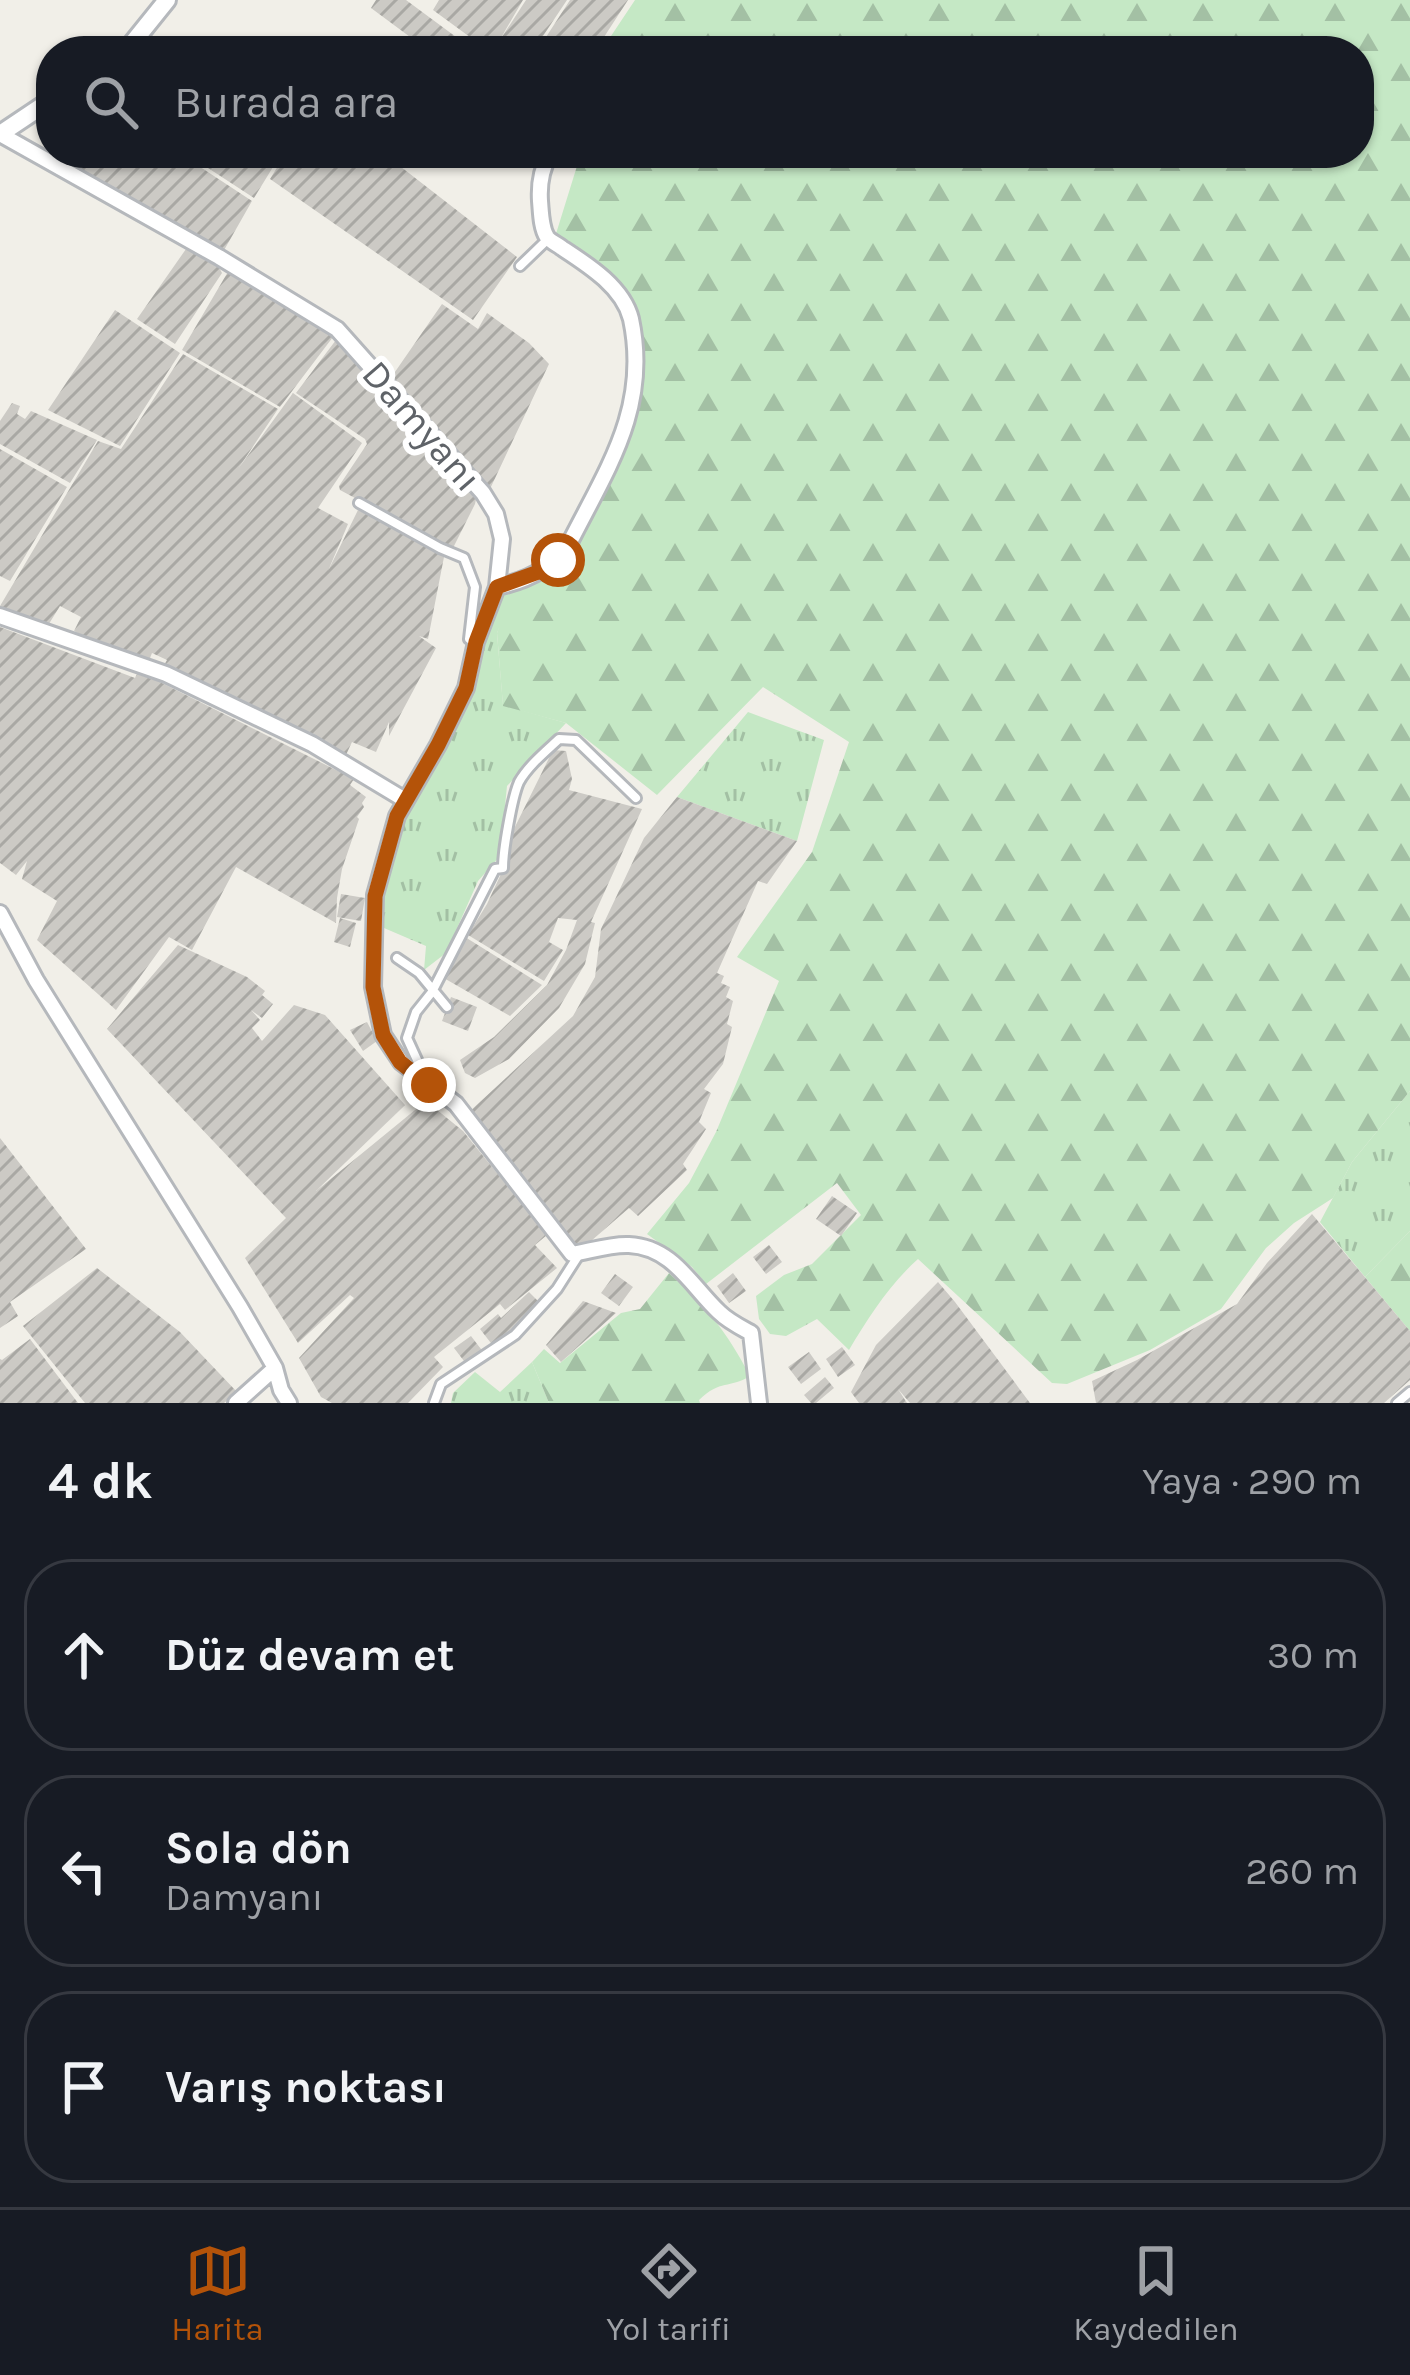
<!DOCTYPE html>
<html lang="tr">
<head>
<meta charset="utf-8">
<style>
  :root { --surface:#171b24; --page:#242831; --text:#f1f3f6; --muted:#9ea1a6; --line:#363941; --accent:#b45309 }
  body { margin:0; font-family:Karla,sans-serif; background:var(--page); color:var(--text) }
  .stop { position:absolute; width:36px; height:36px; margin:-27px; border:9px solid #b45309; border-radius:50%; background:#fff }
  .stop.end { background:#b45309; border-color:#fff; box-shadow:0 3px 12px #0008 }
  .list { margin:0; padding:0; list-style:none }
  h2 { display:flex; justify-content:space-between; align-items:center; height:156px; margin:0; padding:0 48px; font-size:51px }
  h2 small { font-size:39px; font-weight:400; color:var(--muted) }
  .list li { display:grid; grid-template-columns:78px 1fr auto; gap:36px; align-items:center; box-sizing:border-box; height:192px; margin:0 24px 24px; padding:0 24px; border:3px solid var(--line); border-radius:48px }
  .list b { display:block; font-size:45px; white-space:nowrap }
  .list p { margin:0; font-size:39px; white-space:nowrap; color:var(--muted) }
  .list em { font-size:39px; font-style:normal; color:var(--muted) }
  .icon { flex:none; width:66px; height:66px; fill:none; stroke:currentColor; stroke-width:2; stroke-linecap:round; stroke-linejoin:round }
  .map { position:relative; flex:none; width:1410px; height:1403px; overflow:hidden }
  .search { position:absolute; background:var(--surface); box-shadow:0 3px 9px #0004; left:36px; right:36px; top:36px; height:132px; display:flex; align-items:center; gap:30px; box-sizing:border-box; padding:0 42px; border-radius:48px; color:var(--muted); font-size:45px }
  .sheet { height:804px; background:var(--surface) }
  nav { display:flex; justify-content:space-around; align-items:center; box-sizing:border-box; height:168px; border-top:3px solid var(--line); background:var(--surface); font-size:33px; color:var(--muted) }
  nav a { display:grid; justify-items:center; gap:6px }
  nav .on { color:var(--accent) }
  .map>svg:first-child { display:block }
  .grass { fill:url(#grass-tufts) }
  .forest { fill:url(#forest-firs) }
  .building { fill:url(#building-hatch) }
  .lines { fill:none; stroke-linecap:round; stroke-linejoin:round }
  .service-casing { stroke:#b5b8bc; stroke-width:14 }
  .minor-casing { stroke:#b5b8bc; stroke-width:20 }
  .tertiary-casing { stroke:#b5b8bc; stroke-width:22 }
  .service { stroke:#fff; stroke-width:8 }
  .minor { stroke:#fff; stroke-width:14 }
  .tertiary { stroke:#fff; stroke-width:16 }
  .route { stroke:#b45309; stroke-width:15 }
  .labels { text-anchor:middle; dominant-baseline:central; stroke-width:12; stroke-linejoin:round; paint-order:stroke }
  .street-label { font-size:39px; fill:#5f6368; stroke:#fff }
</style>
</head>
<body>
<div class="map">
<svg width="1410" height="1403" viewBox="0 0 1410 1403">
  <defs>
    <pattern id="grass-tufts" width="24" height="20" patternUnits="userSpaceOnUse" patternTransform="scale(3)"><rect width="24" height="20" fill="#c5e8c5"/><path d="M3 7l-1-3M5 7V3M7 7l1-3M15 17l-1-3M17 17v-4M19 17l1-3" fill="none" stroke="#a3c0a4"/></pattern>
    <pattern id="forest-firs" width="22" height="20" patternUnits="userSpaceOnUse" patternTransform="scale(3)"><rect width="22" height="20" fill="#c5e8c5"/><path d="M5 1l3.5 6h-7zM16 11l3.5 6h-7z" fill="#a3c0a4"/></pattern>
    <pattern id="building-hatch" width="6" height="6" patternUnits="userSpaceOnUse" patternTransform="scale(3)"><rect width="6" height="6" fill="#cccac5"/><path d="M-1 1l2-2M0 6l6-6M5 7l2-2" fill="none" stroke="#a9a8a4"/></pattern>
  </defs>
  <rect width="100%" height="100%" fill="#f1efe8"/>
  <path class="grass" d="M486 623 500 626 497 633 503 705 566 723 507 786 500 856 478 881 446 953 424 970 426 946 384 928 381 922 385 866 401 818 441 746Z
    M748 712 824 740 797 841 677 797Z
    M1410 1091V1231L1365 1277 1320 1222 1352 1162Z
    M532 1362 549 1403H451L453 1393 475 1372 500 1392Z"/>
  <path class="forest" d="M635 0H1410V1091L1352 1162 1333 1198 1294 1223 1266 1248 1221 1309 1150 1350 1067 1384 1052 1383 918 1259C890 1284 868 1318 849 1350L817 1319 786 1336 770 1334 759 1319 756 1296 784 1275 812 1264 861 1215 837 1183 706 1284 692 1267 647 1234 689 1183 716 1132 779 981 737 957 812 852 849 742 763 687 657 795 566 723 503 706 497 633 499 627 486 623 501 592 546 573 636 405 629 303 555 237 577 166 574 159 564 156 566 153H1359V51H601Z
    M1410 1231V1331L1365 1277Z
    M669 1273C707 1308 726 1330 750 1376 729 1389 721 1379 699 1400L700 1403H549L532 1362 544 1349 560 1363 621 1313 640 1309Z"/>
  <path class="building" d="M376 0H406L475 51H429L371 8Z
    M439 0H523L498 43 526 0H567L533 51H489L433 10Z
    M570 0H628L595 51H537Z
    M87 153H179L252 201 223 252 77 168Z
    M185 153H254L273 167 254 198Z
    M286 153H383L517 257 473 320 270 179Z
    M186 249 216 262 222 273 175 344 137 319Z
    M232 265 336 333 280 407 182 350Z
    M442 304 478 329 487 313 529 343 549 364 489 491 388 382Z
    M115 310 180 353 120 446 48 410Z
    M339 336 478 490 475 504 452 550 340 490 339 486 367 444 365 439 296 393Z
    M183 354 278 409 238 469 293 393 362 443 318 508 348 524 328 571 358 510 395 528 444 557 428 639 419 636 436 648 389 736V722L376 752 352 742 345 757 163 667 167 660 152 653 148 663 105 647 74 631 81 617 60 606 47 627 0 612V606L98 441 121 449Z
    M12 403 20 406 17 414 25 419 31 411 97 440 70 483 0 444V421Z
    M0 449 67 487 10 581 0 576Z
    M0 627 135 678 137 674 158 681 354 779 350 785 366 797 362 803 364 807 357 817 359 819 342 869 337 898 336 923 236 867 192 950 169 937 116 1010 37 940 57 901 22 879 27 861 16 875 0 863Z
    M553 750 566 751 572 779 569 790 642 809 591 922 595 923 585 964 559 1008 509 1059 475 1078 465 1073 460 1060 494 1037 547 985 566 950 577 920 558 918 549 942 563 950 544 981 468 935 487 904 508 859 504 849Z
    M677 797 797 841 767 884 758 881 717 973 724 976 721 983 730 987 726 997 733 1001 727 1024 732 1027 723 1064 704 1089 711 1093 699 1122 706 1129 683 1164 687 1170 638 1216 629 1208 583 1248 571 1241 551 1219 468 1113 573 1016 595 977 601 929 644 838Z
    M341 894 365 898 361 921 337 917Z
    M340 918 356 923 350 947 334 942Z
    M465 937 542 985 510 1016 442 977Z
    M178 945 247 977 265 991 262 995 273 1004 262 1018 251 1010 260 1020 252 1028 262 1041 294 1005 325 1015 405 1105 316 1191 426 1101 463 1131 547 1235 535 1245 557 1268 505 1310 500 1304 434 1357 443 1367 408 1403H332L321 1397 299 1358 354 1298 350 1295 298 1343 245 1258 286 1218 107 1029Z
    M451 997 477 1007 468 1031 442 1021Z
    M367 1022 377 1041 363 1051 350 1030Z
    M0 1138 86 1249 10 1302 18 1316 0 1328Z
    M832 1196 857 1213 841 1236 816 1219Z
    M1312 1214 1410 1331V1380L1384 1403H1096L1092 1381 1137 1360 1237 1304 1267 1263Z
    M769 1245 782 1262 766 1274 753 1257Z
    M97 1268 180 1332 237 1392 224 1403H85L23 1326Z
    M733 1273 746 1291 729 1303 717 1286Z
    M615 1274 633 1287 619 1306 601 1293Z
    M938 1282 955 1302 1030 1403H910L898 1389 907 1403H859L851 1392 876 1345Z
    M529 1292 540 1303 494 1347 480 1329 498 1314 501 1318Z
    M583 1301 616 1313 561 1362 546 1345Z
    M471 1336 484 1353 467 1365 454 1348Z
    M30 1339 78 1403H0V1359L2 1360Z
    M842 1347 855 1365 838 1377 826 1359Z
    M809 1352 821 1369 801 1384 788 1367Z
    M825 1377 834 1388 816 1403H811L804 1395Z"/>
  <g class="lines">
    <g class="service-casing">
      <path id="service" d="M520 266 547 240
        M359 503 440 548 464 558 475 587 469 639 474 641
        M397 958 419 973 447 1007
        M423 1073 407 1038 416 1012 432 992 495 869 503 868C503 850 512 798 519 782 528 766 545 752 559 739L576 740 636 798
        M434 1403 441 1384 515 1335 557 1289 580 1253
        M1397 1403 1410 1392"/>
    </g>
    <g class="minor-casing">
      <path id="minor" d="M0 134 219 257 337 329 483 493 496 514 502 539 497 587 476 642 466 688 438 745 397 816 375 895 373 987 383 1035 401 1062 456 1104 572 1254C590 1251 611 1244 629 1245 673 1247 692 1287 719 1312 728 1321 740 1327 751 1333L759 1403
        M497 587C525 581 551 569 568 546 606 470 650 409 631 319 623 287 588 265 562 248 557 244 551 242 547 237 541 228 541 212 540 201 539 185 541 170 549 156
        M0 616 166 674 312 744 405 800
        M0 913 36 980 240 1307 275 1368 281 1390 289 1403
        M236 1403 275 1368"/>
    </g>
    <g class="tertiary-casing">
      <path id="tertiary" d="M126 51 167 0
        M0 134 51 100"/>
    </g>
    <use href="#service" class="service"/>
    <use href="#minor" class="minor"/>
    <use href="#tertiary" class="tertiary"/>
  </g>
  <g class="lines">
    <path class="route" d="M429 1085 400 1062 383 1035 373 987 375 896 397 816 438 745 466 688 476 642 497 587 544 570 558 560"/>
  </g>
  <g class="labels">
    <g class="street-label">
      <text transform="translate(422 426) rotate(49)">Damyanı</text>
    </g>
  </g>
</svg>
<div class="stop" style="left:558px;top:560px"></div>
<div class="stop end" style="left:429px;top:1085px"></div>
<div class="search"><svg class="icon" aria-label="search" viewBox="0 0 24 24"><circle cx="10" cy="10" r="6"/><path d="M15 15l6 6"/></svg>Burada ara</div>
</div>
<section class="sheet">
<h2>4 dk<small>Yaya · 290 m</small></h2>
<ul class="list">
<li><svg class="icon" aria-label="ahead" viewBox="0 0 24 24"><path d="M12 20V5M6 11l6-6 6 6"/></svg><div><b>Düz devam et</b></div><em>30 m</em></li>
<li><svg class="icon" aria-label="left" viewBox="0 0 24 24"><path d="M17 20v-9H6M10 6l-5 5 5 5"/></svg><div><b>Sola dön</b><p>Damyanı</p></div><em>260 m</em></li>
<li><svg class="icon" aria-label="arrive" viewBox="0 0 24 24"><path d="M6 21V4h12l-3 4 3 4H6"/></svg><div><b>Varış noktası</b></div></li>
</ul>
</section>
<nav>
<a class="on"><svg class="icon" aria-label="map" viewBox="0 0 24 24"><path d="M3 6l6-2 6 2 6-2v14l-6 2-6-2-6 2zM9 4v14M15 6v14"/></svg>Harita</a>
<a><svg class="icon" aria-label="directions" viewBox="0 0 24 24"><path d="M12 3l9 9-9 9-9-9zM9 14v-3h6M13 9l2 2-2 2"/></svg>Yol tarifi</a>
<a><svg class="icon" aria-label="saved" viewBox="0 0 24 24"><path d="M7 4h10v16l-5-4-5 4z"/></svg>Kaydedilen</a>
</nav>
</body>
</html>
